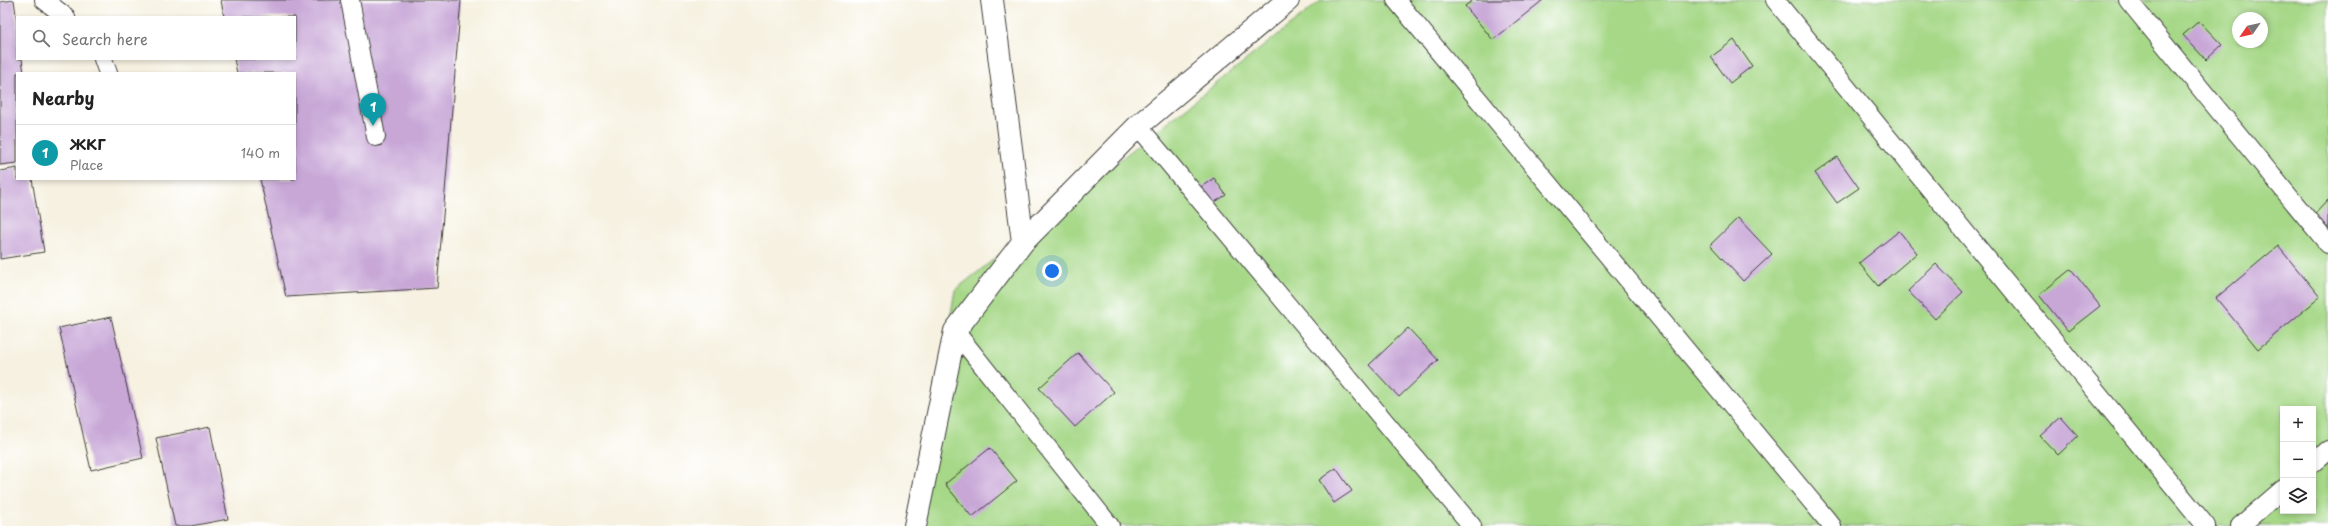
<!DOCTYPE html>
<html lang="en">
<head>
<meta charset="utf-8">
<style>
  :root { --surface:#fff; --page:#f6f6f6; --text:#222; --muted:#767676; --line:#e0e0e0; --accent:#111827 }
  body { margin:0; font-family:"Playpen Sans",sans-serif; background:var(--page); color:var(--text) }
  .controls { position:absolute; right:12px; bottom:12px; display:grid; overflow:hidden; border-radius:0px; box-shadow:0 2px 6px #0003 }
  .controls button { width:36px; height:36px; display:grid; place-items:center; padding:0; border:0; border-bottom:1px solid var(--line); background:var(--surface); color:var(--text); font:20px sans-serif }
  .compass { position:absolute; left:2232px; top:12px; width:36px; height:36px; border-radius:50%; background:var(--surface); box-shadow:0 2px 6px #0003; rotate:236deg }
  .you { position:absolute; left:1052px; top:271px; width:14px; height:14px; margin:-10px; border:3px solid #fff; border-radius:50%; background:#1a73e8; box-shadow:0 0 0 6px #1a73e833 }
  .badge { display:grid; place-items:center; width:26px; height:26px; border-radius:50%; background:var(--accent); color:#fff; font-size:13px; font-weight:700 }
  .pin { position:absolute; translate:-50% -33px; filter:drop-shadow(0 1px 2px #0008) }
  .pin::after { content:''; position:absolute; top:21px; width:14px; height:12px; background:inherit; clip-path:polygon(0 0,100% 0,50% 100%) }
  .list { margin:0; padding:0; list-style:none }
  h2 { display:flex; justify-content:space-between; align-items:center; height:52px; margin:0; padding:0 16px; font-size:17px }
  h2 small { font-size:13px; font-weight:400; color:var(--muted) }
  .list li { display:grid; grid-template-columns:26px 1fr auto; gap:12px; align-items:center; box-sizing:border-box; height:56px; padding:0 16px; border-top:1px solid var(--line) }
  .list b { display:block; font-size:15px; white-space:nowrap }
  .list p { margin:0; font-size:13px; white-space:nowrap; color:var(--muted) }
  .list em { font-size:13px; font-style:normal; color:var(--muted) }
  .icon { flex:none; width:22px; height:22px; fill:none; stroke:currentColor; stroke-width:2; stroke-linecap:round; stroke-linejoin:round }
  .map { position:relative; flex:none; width:2328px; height:526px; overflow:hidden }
  .search { position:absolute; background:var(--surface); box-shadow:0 2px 6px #0003; left:16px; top:16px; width:280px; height:44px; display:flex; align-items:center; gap:10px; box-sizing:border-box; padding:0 14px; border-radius:0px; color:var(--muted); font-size:15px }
  .panel { position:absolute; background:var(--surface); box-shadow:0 2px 6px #0003; left:16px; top:72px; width:280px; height:108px; border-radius:0px }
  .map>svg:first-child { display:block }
  .green { fill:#a6d887; stroke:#617a52; fill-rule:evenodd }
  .building { fill:#c8a7d7 }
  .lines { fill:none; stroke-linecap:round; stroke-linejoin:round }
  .lane-casing { stroke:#3d3c39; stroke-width:20 }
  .street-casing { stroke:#3d3c39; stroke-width:24 }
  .lane { stroke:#fff; stroke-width:18 }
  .street { stroke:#fff; stroke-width:22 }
</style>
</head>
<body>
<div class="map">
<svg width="2328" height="526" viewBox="0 0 2328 526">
  <rect width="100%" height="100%" fill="#fff"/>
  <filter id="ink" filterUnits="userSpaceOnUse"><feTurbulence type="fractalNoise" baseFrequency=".025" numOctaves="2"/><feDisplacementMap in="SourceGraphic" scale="8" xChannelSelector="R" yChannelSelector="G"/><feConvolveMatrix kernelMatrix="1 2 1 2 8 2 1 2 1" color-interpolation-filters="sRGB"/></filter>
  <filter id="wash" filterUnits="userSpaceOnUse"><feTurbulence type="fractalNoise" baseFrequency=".012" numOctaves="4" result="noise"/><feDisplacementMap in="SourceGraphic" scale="16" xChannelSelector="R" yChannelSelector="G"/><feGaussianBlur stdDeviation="0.9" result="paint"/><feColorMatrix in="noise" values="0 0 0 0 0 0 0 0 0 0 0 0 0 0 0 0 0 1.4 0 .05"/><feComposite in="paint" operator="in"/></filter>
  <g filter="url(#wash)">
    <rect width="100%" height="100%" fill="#f6f1e0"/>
    <path class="green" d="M1322 0H2328V526H915L955 290ZM2238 18H2262V42H2238ZM2283 409H2313V511H2283Z"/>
    <g id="blocks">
      <path class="building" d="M14 0 17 22V59H22L24 73H17V163L0 165V2Z
        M221 0H461L437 288 286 297 260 179H295V73H237L234 59H295V17H224Z
        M1473 0H1543L1493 40 1465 6Z
        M2199 21 2222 45 2206 60 2183 35Z
        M1734 40 1752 66 1730 83 1711 57Z
        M1837 157 1859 188 1837 203 1815 173Z
        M17 168V179H32L44 252 0 259V171Z
        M1214 178 1226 195 1212 204 1201 187Z
        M2328 200V232L2312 217Z
        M1738 218 1772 254 1743 281 1710 245Z
        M1899 231 1917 253 1878 286 1859 263Z
        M2278 246 2320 297 2258 349 2216 298Z
        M1936 264 1963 292 1935 319 1908 291Z
        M2071 269 2100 306 2068 331 2039 295Z
        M111 317 143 458 91 470 59 328Z
        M1408 328 1438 360 1399 397 1369 365Z
        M1078 353 1114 392 1075 427 1039 388Z
        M2061 417 2078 436 2058 455 2040 436Z
        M210 427 228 519 191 526H175L156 438Z
        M990 448 1017 481 972 517 945 484Z
        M1336 468 1352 491 1334 503 1319 480Z"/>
    </g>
  </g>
  <g filter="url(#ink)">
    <use href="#blocks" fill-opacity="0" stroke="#3d3c39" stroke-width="1"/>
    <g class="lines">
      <g class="lane-casing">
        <path id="lane" d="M44 0 66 17
          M350 0 376 137
          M1396 0 1832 526
          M1775 0 2206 526
          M2128 0 2328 244
          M103 59 108 73
          M1138 126 1472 526
          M955 331 1110 526
          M2313 463 2328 450
          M2240 526 2283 489"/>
      </g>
      <g class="street-casing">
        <path id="street" d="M992 0 1023 242
          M915 526 955 331 1023 242 1138 126 1288 0"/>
      </g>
      <use href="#lane" class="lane"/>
      <use href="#street" class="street"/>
    </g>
  </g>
</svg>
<div class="controls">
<button>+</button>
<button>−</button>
<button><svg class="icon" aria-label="layers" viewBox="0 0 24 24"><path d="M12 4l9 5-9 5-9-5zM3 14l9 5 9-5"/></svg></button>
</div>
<svg class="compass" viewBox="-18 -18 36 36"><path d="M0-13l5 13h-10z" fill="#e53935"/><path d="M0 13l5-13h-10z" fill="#767676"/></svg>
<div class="you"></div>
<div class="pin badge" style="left:373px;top:126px;background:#0f9aa8">1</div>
<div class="search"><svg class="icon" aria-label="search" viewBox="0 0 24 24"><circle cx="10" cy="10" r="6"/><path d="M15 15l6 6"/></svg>Search here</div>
<section class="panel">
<h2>Nearby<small></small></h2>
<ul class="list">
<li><span class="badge" style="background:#0f9aa8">1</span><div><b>ЖКГ</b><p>Place</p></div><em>140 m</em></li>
</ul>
</section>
</div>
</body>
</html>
